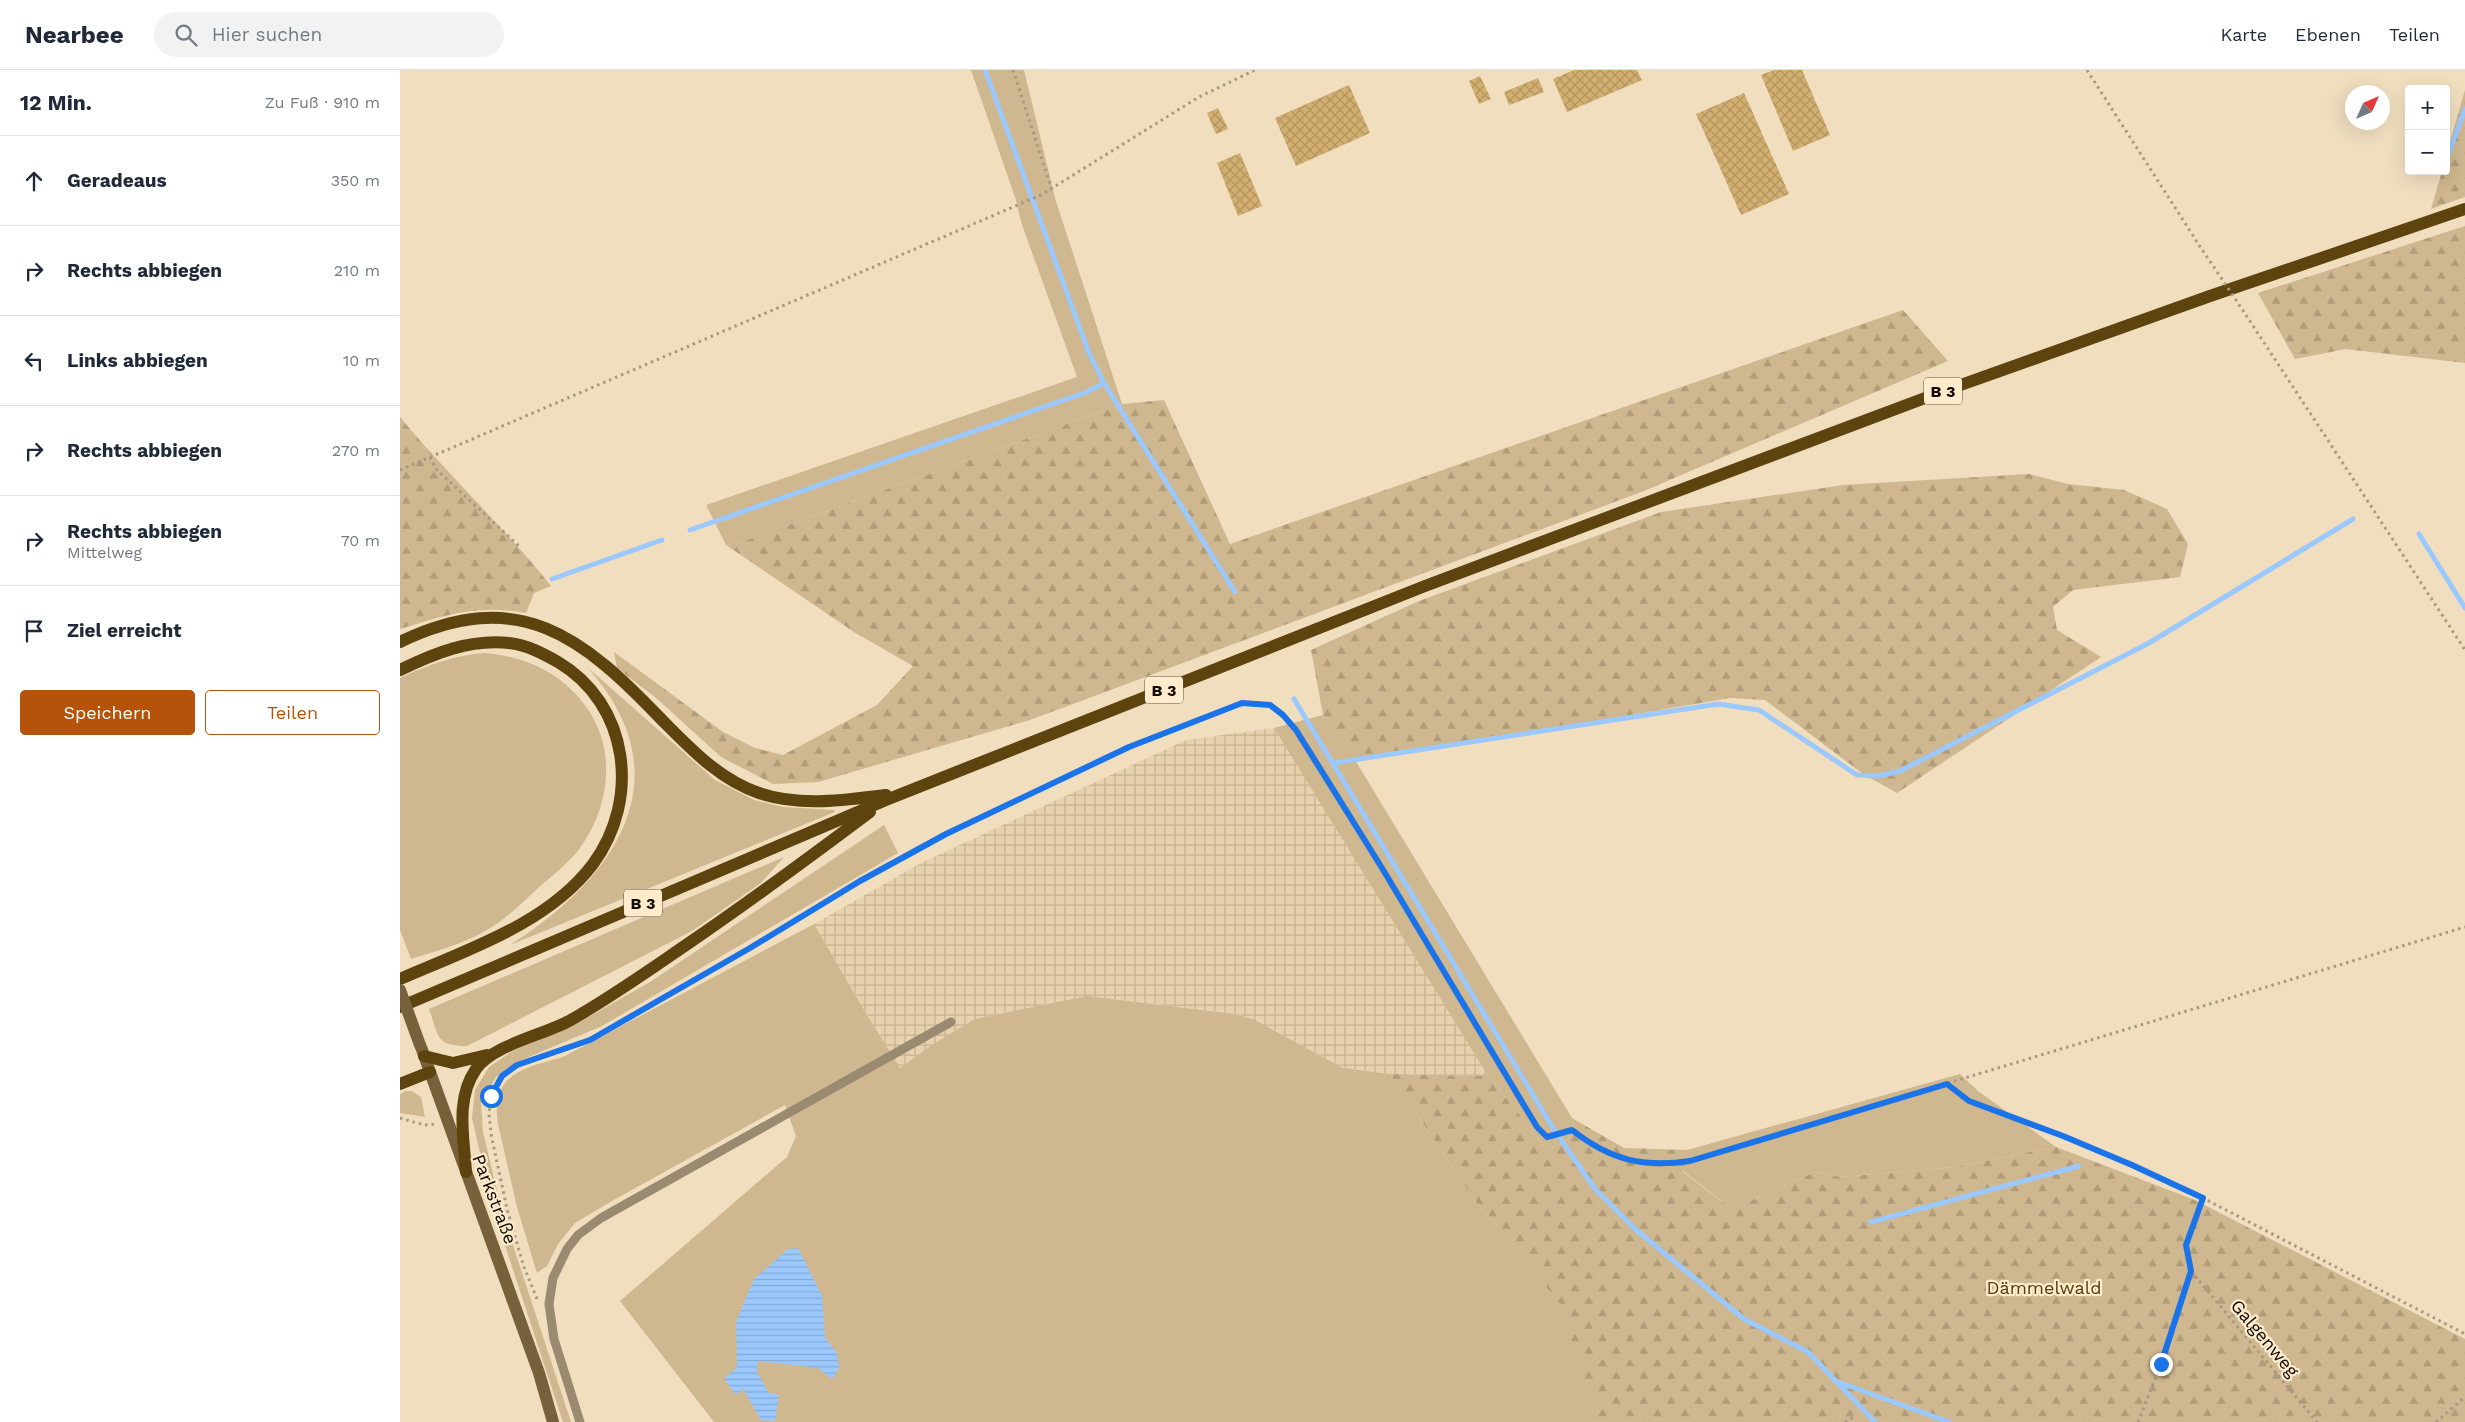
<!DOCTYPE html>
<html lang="de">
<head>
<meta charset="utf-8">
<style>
  :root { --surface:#fff; --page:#f2f2f3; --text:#1f2937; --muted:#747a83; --line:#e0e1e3; --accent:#b45309 }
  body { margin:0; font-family:"Work Sans",sans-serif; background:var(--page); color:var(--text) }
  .controls { position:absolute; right:15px; top:15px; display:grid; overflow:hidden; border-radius:5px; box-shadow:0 5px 20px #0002 }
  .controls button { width:45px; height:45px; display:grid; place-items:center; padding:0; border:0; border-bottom:1px solid var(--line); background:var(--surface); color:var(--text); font:25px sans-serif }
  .compass { position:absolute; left:1945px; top:15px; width:45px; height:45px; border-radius:50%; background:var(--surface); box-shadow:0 5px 20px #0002; rotate:45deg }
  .stop { position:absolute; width:15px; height:15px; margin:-11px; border:4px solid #1a73e8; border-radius:50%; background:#fff }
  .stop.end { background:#1a73e8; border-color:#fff; box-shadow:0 1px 5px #0008 }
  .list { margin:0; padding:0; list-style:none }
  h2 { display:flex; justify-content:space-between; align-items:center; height:65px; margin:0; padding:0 20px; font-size:21px }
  h2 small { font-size:16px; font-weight:400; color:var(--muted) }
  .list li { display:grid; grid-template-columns:32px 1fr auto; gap:15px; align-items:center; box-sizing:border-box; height:90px; padding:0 20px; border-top:1px solid var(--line) }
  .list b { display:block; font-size:19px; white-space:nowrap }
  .list p { margin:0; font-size:16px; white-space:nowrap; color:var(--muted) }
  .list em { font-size:16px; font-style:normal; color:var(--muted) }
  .actions { display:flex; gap:10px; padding:15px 20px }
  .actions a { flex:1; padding:11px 0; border:1px solid var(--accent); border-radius:5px; text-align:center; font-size:18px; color:var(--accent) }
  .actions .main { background:var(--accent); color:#fff }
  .icon { flex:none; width:28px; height:28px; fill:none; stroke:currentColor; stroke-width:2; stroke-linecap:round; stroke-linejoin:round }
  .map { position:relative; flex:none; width:2065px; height:1352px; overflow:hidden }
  header { display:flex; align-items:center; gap:30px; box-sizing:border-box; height:70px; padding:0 25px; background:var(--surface); border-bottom:1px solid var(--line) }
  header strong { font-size:24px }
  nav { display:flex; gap:28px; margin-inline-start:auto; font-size:18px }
  .search { width:350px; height:45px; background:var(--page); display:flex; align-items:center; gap:12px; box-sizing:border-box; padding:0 18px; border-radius:28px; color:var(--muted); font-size:19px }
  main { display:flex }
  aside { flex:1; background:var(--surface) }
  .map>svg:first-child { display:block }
  .industrial { fill:url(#industrial-grid) }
  .green { fill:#cfb78f }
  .forest { fill:url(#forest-firs) }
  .water { fill:url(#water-rules) }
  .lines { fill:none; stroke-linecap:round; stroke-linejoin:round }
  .stream { stroke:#9bc8fd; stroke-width:5 }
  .building { fill:url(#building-cross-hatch) }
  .path { stroke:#a79981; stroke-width:3; stroke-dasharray:2.5 4; stroke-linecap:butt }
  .lane { stroke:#998a71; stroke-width:9 }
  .secondary { stroke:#76613b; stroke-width:12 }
  .primary { stroke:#5d430d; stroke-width:12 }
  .path-bridge { stroke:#a79981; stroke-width:3; stroke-dasharray:2.5 4; stroke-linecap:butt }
  .secondary-bridge { stroke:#76613b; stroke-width:12 }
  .route { stroke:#1a73e8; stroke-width:6 }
  .labels { text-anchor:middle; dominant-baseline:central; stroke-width:4.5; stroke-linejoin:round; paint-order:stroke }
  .shield { fill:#fdebcc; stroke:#584e3f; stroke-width:1 }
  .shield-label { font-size:16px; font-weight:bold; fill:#110b03 }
  .street-label { font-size:18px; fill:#110b03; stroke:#fdebcc }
  .park-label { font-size:18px; fill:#543c09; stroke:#fdebcc }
</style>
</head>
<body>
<header>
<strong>Nearbee</strong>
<div class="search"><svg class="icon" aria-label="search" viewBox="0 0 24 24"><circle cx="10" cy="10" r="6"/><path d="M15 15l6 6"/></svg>Hier suchen</div>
<nav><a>Karte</a><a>Ebenen</a><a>Teilen</a></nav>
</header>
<main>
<aside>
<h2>12 Min.<small>Zu Fuß · 910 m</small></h2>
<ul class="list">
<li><svg class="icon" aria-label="ahead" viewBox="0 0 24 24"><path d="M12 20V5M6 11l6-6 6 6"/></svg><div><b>Geradeaus</b></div><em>350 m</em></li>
<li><svg class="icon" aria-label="right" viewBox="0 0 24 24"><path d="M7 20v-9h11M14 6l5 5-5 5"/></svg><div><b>Rechts abbiegen</b></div><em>210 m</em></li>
<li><svg class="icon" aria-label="left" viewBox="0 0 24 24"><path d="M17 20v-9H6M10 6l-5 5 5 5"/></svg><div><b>Links abbiegen</b></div><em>10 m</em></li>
<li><svg class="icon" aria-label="right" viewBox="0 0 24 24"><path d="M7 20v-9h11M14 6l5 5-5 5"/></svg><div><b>Rechts abbiegen</b></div><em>270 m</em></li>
<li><svg class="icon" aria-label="right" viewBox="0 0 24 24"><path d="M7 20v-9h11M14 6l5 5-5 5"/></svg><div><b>Rechts abbiegen</b><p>Mittelweg</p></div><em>70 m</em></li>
<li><svg class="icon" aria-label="arrive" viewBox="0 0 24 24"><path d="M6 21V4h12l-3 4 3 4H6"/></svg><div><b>Ziel erreicht</b></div></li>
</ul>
<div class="actions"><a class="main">Speichern</a><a>Teilen</a></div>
</aside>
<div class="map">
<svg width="2065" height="1352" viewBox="0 0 2065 1352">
  <defs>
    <pattern id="industrial-grid" width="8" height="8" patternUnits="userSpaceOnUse" patternTransform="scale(1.25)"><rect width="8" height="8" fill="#e8d2ad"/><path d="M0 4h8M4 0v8" fill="none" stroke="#c6b393"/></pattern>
    <pattern id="forest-firs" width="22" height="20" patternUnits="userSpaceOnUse" patternTransform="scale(1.25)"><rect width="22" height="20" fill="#cfb78f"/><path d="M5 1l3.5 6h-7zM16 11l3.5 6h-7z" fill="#b19c7a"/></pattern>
    <pattern id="water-rules" width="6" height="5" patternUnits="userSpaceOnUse" patternTransform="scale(1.25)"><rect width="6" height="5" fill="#9bc8fd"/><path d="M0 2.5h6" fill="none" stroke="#84aad7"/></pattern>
    <pattern id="building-cross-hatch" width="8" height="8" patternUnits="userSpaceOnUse" patternTransform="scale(1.25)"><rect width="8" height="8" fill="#d2af71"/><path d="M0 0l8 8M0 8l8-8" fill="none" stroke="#b39560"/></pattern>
  </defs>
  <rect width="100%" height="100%" fill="#f0debf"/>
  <path class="industrial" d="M874 658 1088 1006 990 1004 943 998 855 950 836 944 687 926 575 950 532 975 500 998 464 940 414 854 519 794 786 670Z"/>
  <path class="green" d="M571 0H624L655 128 722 334 344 471 326 475 306 435 677 307 621 152 616 130Z
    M85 583C127 587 162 603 187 638 218 682 209 741 177 782 166 795 151 807 138 818 123 832 109 846 92 857 67 873 39 880 11 889L0 860V608C28 595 54 585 85 583Z
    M187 597 315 710 354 730 383 737 434 740 435 742 110 875C216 808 286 707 187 597Z
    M923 645 955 690 1172 1048 1173 1067 1148 1080 1088 1006 874 658Z
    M484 755 498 783 202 956 117 992 96 1007 81 1034 83 1062 101 1138 93 1139 72 1048 75 1020 89 997 113 981 183 950 250 912Z
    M384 787 361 813 292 861 67 976C35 976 39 966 29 939Z
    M414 854 464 940 500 998 532 975 575 949 687 926 835 944 855 950 943 998 990 1004 1075 1131 1119 1181 1161 1234 1194 1337 1188 1352H314L220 1231 387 1087 396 1066 385 1035 212 1131 175 1153 158 1174 147 1196 137 1203 117 1137 98 1054C90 1003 124 998 163 987Z
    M1560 1004 1578 1021 1656 1077 1554 1097 1441 1107 1415 1102 1332 1139 1283 1101 1287 1080Z
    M6 1021H12L21 1027 25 1047 0 1043V1024Z
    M103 1145 171 1352H163L96 1148Z"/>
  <path class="forest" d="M2065 20V127L2031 139 2042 101H2046V85Z
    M2065 156V293L1946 279 1895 289 1858 223Z
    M1503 240 1548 291 1244 421 630 650 418 712 373 714 321 687 255 627 217 598 214 582 323 662 355 678 383 685 477 635 513 596 454 562 326 475 344 471 722 334 764 330 830 474Z
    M0 347C48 405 104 457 151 516L134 523 126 543C77 534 46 545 0 559Z
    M1629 404 1668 414 1724 420 1767 439 1788 474 1780 507 1673 520 1653 537 1657 560 1701 587 1497 723 1463 704 1365 630 1330 628 955 692 923 645 911 580 1019 531 1261 442 1443 415Z
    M990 1004 1088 1006 1148 1080 1173 1067 1172 1048 1224 1078 1287 1080 1283 1102 1332 1139 1415 1102 1441 1107 1554 1097 1656 1077 1795 1130 2065 1269V1352H1188L1194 1337 1160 1234 1119 1181 1075 1131Z"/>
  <path class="water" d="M398 1178 422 1226 425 1268 437 1283 439 1299 432 1309 418 1298 358 1291 357 1302 369 1323 379 1325 375 1351 361 1350 343 1319 336 1325 324 1309 337 1297 336 1252 354 1209 388 1179Z"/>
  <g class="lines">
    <path class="stream" d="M585 0 689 283 704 313 835 522
      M2046 91 2065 39
      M290 460 687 322 704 313
      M2019 464 2065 538
      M152 509 262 470
      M894 629 1153 1058 1195 1119 1235 1159 1344 1249 1408 1282 1475 1352
      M933 693 1318 634 1359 640 1457 705 1479 706 1500 701 1749 573 1953 449
      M1471 1152 1679 1096
      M1438 1312 1549 1352"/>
  </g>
  <path class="building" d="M1174 0H1237L1242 10 1167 42 1153 9Z
    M1374 0H1402L1430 65 1393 81 1361 5Z
    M1080 6 1091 29 1079 34 1069 11Z
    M1138 8 1144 22 1109 35 1104 22Z
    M949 15 970 63 896 96 875 48Z
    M1344 23 1389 124 1341 145 1296 44Z
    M818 38 828 59 816 64 807 43Z
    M840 83 862 136 838 146 817 93Z"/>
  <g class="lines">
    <path class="path" d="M613 0 652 120
      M1687 0 1799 175
      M1846 245 2065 580
      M30 387 36 399 120 477
      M0 400 641 125 799 27 855 0
      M1547 1015 1569 1031 1663 1066 1803 1128 2065 1264
      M0 1048 24 1055 36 1054
      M96 1143 107 1139
      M1791 1201 1917 1352
      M137 1229 124 1197 107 1139 91 1064 89 1044 91 1026 102 1006 117 995 190 970 350 878 488 796 546 764 729 677 842 633 870 635 883 645 896 661 982 798 1142 1063 1147 1067 1173 1060C1210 1090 1243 1098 1290 1091L2065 857
      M1445 1352 1453 1347
      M1738 1352 1761 1294 1791 1201 1786 1175 1803 1128
      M2036 1352 2065 1327"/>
    <path class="lane" d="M180 1352 154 1269 149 1234 153 1208 167 1179 178 1165 201 1148 551 952"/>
    <path class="secondary" d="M21 977 139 1303 153 1352"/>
    <path class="primary" d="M0 572C119 515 182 566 263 651 291 679 320 710 359 723 400 737 444 730 486 725
      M0 600C35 583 69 569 109 573 127 575 142 583 158 592 229 634 241 729 193 794 148 854 66 880 0 909
      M0 937 486 730 1025 516 1541 322 1810 226 2065 139
      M24 986 53 993 87 985
      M0 1014 30 1002
      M66 1102C64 1068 55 1029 76 999 93 975 143 965 169 951 210 928 248 901 286 875 349 832 410 787 470 742"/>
    <path class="path-bridge" d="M1799 175 1846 245"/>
    <path class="secondary-bridge" d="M0 920 20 975"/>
  </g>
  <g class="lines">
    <path class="route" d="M91 1026 102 1006 117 995 190 970 350 878 460 811 546 764 729 677 842 633 870 635 883 645 896 660 982 798 1137 1057 1147 1067 1172 1060C1210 1090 1243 1098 1290 1091L1547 1014 1569 1031 1663 1066 1732 1095 1803 1128 1786 1175 1791 1201 1761 1294"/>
  </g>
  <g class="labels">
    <g class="shield">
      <rect x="1524" y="307.5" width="38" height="27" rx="4"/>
      <rect x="745" y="606.5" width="38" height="27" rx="4"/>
      <rect x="224" y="819.5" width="38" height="27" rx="4"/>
    </g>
    <g class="shield-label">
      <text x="1543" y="321">B 3</text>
      <text x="764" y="620">B 3</text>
      <text x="243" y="833">B 3</text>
    </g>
    <g class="street-label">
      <text transform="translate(95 1129) rotate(69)">Parkstraße</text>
      <text transform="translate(1865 1268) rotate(50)">Galgenweg</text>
    </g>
    <g class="park-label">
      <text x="1644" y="1217">Dämmelwald</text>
    </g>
  </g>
</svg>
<div class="controls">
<button>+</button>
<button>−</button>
</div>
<svg class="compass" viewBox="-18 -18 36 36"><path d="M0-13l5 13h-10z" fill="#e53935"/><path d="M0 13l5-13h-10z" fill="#747a83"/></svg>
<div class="stop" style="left:91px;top:1026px"></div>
<div class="stop end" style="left:1761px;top:1294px"></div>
</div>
</main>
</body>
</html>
